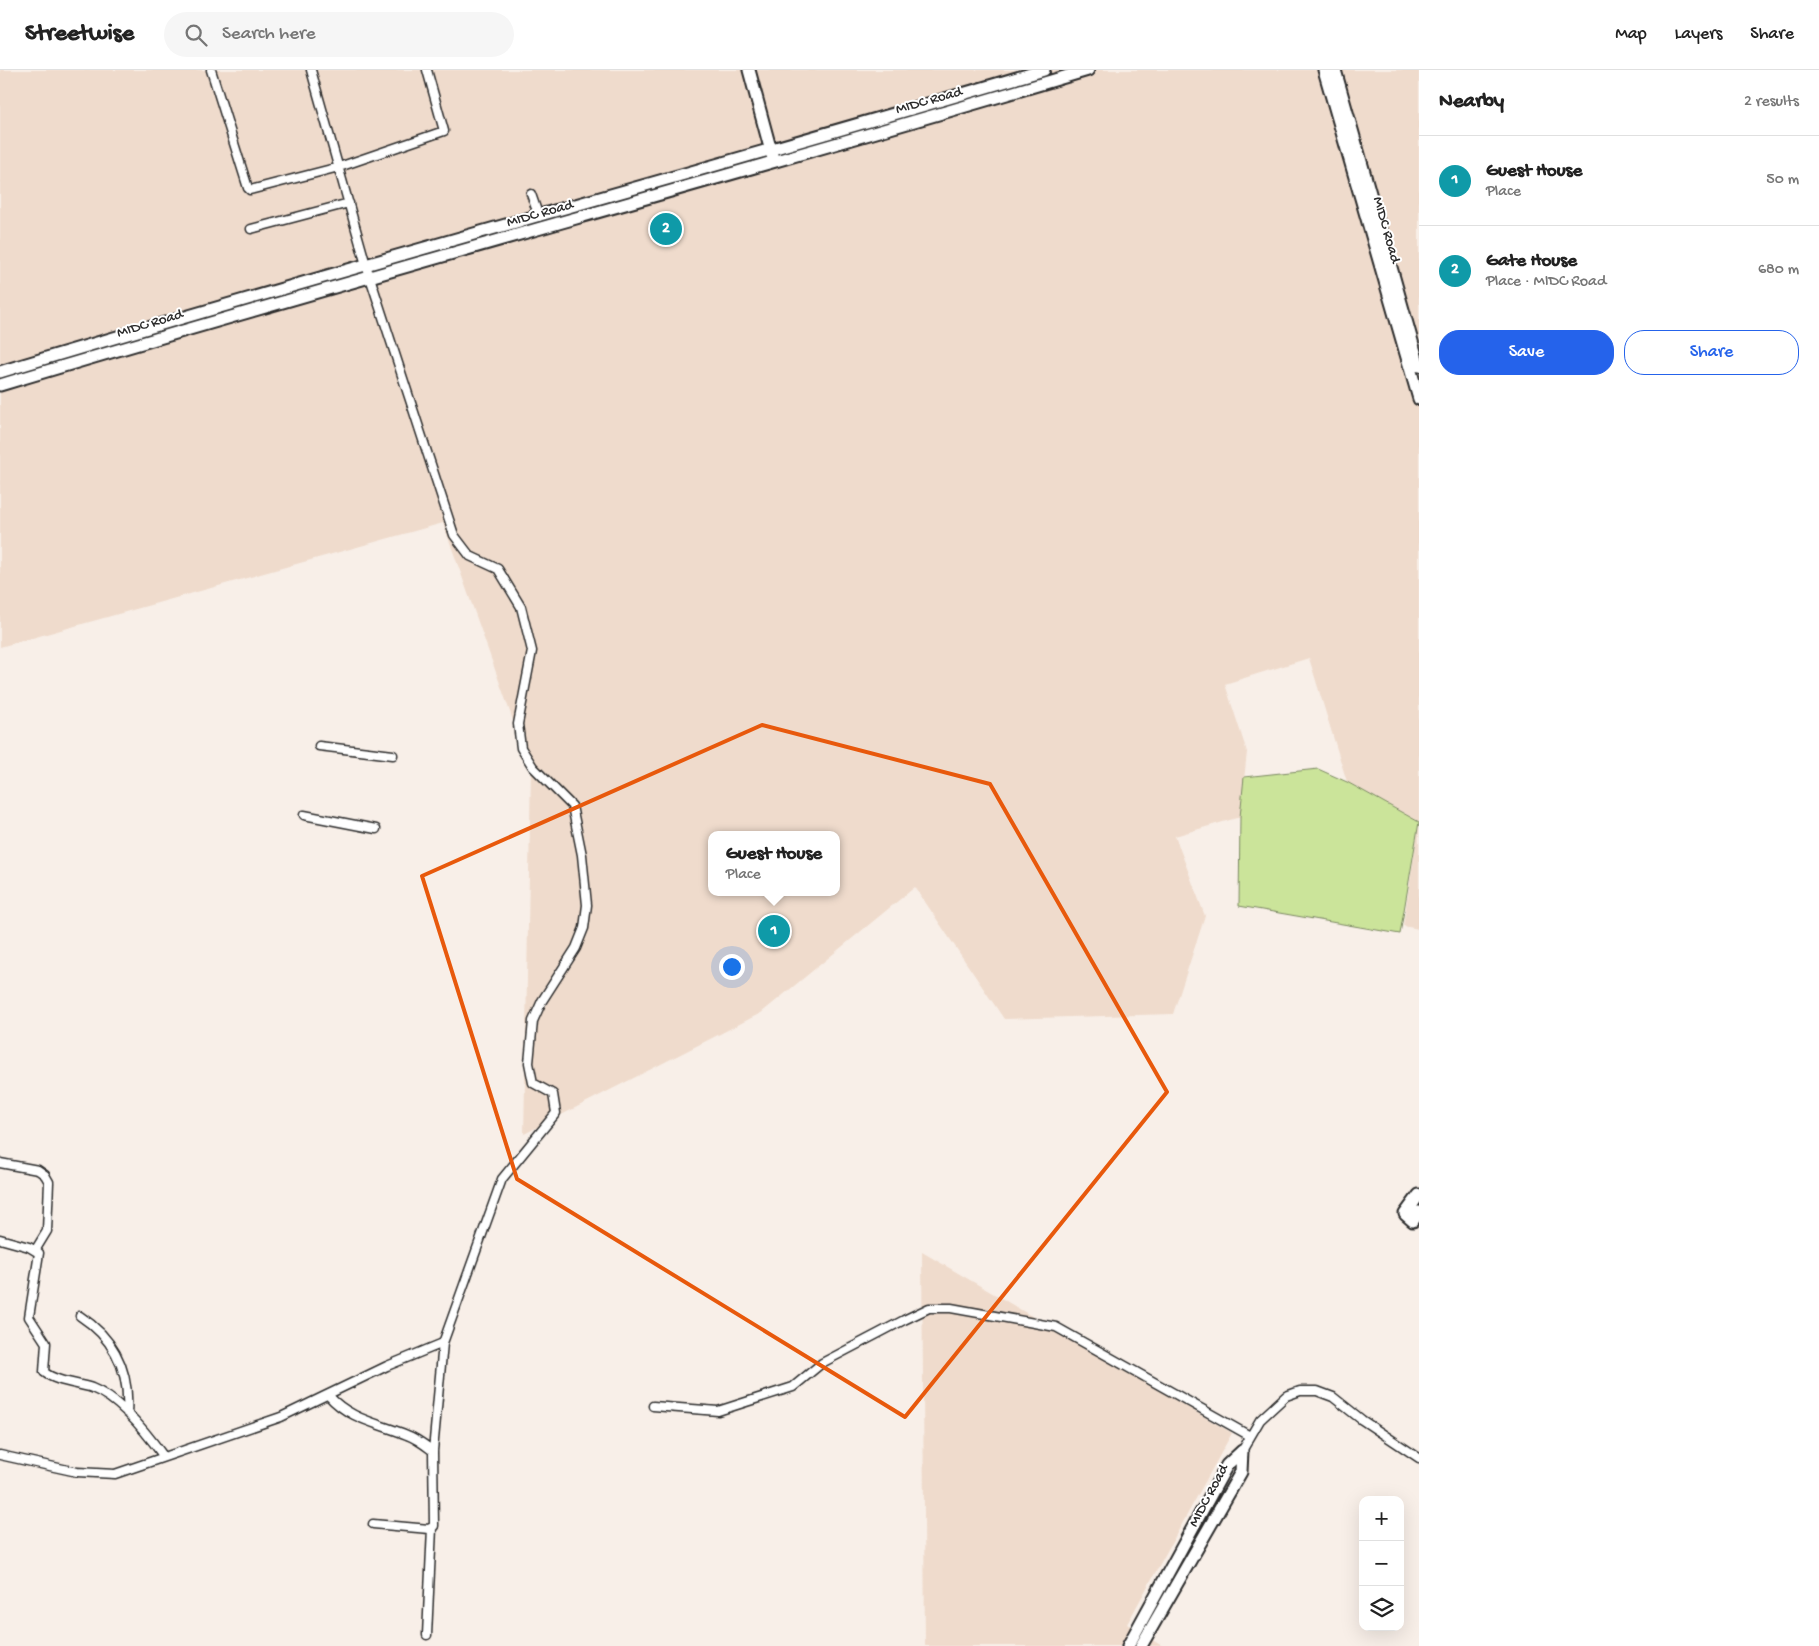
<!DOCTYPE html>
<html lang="en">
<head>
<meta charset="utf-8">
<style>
  :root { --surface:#fff; --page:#f6f6f6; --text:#222; --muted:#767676; --line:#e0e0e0; --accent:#2563eb }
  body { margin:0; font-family:"Gochi Hand",sans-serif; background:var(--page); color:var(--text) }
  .controls { position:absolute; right:15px; bottom:15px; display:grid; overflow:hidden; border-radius:10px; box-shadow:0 5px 20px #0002 }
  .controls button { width:45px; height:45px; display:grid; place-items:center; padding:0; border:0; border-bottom:1px solid var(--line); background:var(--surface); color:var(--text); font:25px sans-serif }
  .you { position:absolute; left:731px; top:896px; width:18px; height:18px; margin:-12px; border:4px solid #fff; border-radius:50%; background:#1a73e8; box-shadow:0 0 0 8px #1a73e833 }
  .badge { display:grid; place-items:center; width:32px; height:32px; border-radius:50%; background:var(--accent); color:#fff; font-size:16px; font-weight:700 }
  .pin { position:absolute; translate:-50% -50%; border:2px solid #fff; box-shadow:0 1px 5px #0006 }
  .popup { position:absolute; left:708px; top:761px; width:132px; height:65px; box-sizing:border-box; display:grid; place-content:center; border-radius:10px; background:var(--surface); filter:drop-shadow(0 1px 4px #0005); font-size:16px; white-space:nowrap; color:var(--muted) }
  .popup b { font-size:19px; color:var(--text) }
  .popup::after { content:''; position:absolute; left:50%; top:100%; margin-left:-10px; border:10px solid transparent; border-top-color:var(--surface) }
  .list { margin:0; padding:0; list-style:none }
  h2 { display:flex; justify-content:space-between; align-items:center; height:65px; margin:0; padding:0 20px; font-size:21px }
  h2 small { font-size:16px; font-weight:400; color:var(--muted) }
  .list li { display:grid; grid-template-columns:32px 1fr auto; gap:15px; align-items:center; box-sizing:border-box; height:90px; padding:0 20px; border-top:1px solid var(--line) }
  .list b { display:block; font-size:19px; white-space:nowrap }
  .list p { margin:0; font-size:16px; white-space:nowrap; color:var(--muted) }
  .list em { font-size:16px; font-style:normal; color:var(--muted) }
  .actions { display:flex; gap:10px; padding:15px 20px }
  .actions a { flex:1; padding:11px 0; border:1px solid var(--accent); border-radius:20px; text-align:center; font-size:18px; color:var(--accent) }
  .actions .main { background:var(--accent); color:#fff }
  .icon { flex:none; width:28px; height:28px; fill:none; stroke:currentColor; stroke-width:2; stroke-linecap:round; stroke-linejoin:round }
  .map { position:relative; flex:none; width:1419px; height:1576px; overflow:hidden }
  header { display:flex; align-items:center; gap:30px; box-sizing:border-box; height:70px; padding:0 25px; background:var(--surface); border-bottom:1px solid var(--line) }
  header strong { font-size:24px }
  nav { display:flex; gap:28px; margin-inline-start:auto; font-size:18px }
  .search { width:350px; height:45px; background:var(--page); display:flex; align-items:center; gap:12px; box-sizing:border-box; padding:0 18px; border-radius:28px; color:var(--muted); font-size:19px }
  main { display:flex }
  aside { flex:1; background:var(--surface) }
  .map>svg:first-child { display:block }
  .built { fill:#efdbcc; fill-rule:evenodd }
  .green { fill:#cbe49a; stroke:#7b8862 }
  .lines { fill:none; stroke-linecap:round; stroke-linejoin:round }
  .street-casing { stroke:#2b2b2b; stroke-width:11 }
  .secondary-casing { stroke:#2b2b2b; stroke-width:15 }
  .street { stroke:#fff; stroke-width:8 }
  .secondary { stroke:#fff; stroke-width:11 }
  .marked { fill:none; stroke:#e8590c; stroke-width:4; stroke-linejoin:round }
  .labels { text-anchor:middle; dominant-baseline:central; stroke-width:4; stroke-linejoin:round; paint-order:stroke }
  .street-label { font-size:15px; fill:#2b2b2b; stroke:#fff }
</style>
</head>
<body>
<header>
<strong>Streetwise</strong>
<div class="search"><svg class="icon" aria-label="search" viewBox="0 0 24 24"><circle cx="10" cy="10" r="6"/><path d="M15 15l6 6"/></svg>Search here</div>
<nav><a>Map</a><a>Layers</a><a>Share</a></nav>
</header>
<main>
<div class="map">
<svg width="1419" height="1576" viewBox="0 0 1419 1576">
  <rect width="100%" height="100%" fill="#f8efe8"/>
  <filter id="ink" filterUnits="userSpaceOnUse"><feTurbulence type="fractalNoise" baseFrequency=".02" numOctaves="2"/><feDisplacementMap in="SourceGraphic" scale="10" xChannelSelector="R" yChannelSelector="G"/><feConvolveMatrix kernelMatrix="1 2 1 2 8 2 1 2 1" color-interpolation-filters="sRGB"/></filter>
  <g filter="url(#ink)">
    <path class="built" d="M0 0H1419V752L1347 712 1309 588 1225 614 1247 682 1240 747 1175 766 1205 846 1173 944 1004 949 915 817 761 943 524 1064 531 701 443 453 0 577ZM712 765H836V822H712Z
      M1419 753V859L1403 856Z
      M922 1182 1232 1363 1127 1554 1162 1576H925Z"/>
    <path class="green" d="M1318 699 1347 712 1419 752 1400 864 1239 836 1240 747 1244 707Z"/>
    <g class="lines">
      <g class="street-casing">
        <path id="street" d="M211 0 248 118 250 120 339 97 444 61 427 0
          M531 124 539 147
          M251 159 349 133
          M319 676 393 685
          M304 745 376 759
          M0 1093 38 1100 45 1105 49 1112 47 1161 36 1179
          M0 1169 29 1177 39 1183 29 1247 46 1273 44 1302C56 1312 77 1313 92 1318 120 1329 147 1363 164 1387
          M80 1246C115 1269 130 1301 127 1343
          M328 1325C350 1350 378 1353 407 1365 416 1368 425 1375 433 1381
          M653 1336 718 1341 793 1317 822 1293 904 1250 929 1238H951L1056 1257 1250 1366
          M1242 1381 1260 1350 1286 1326 1300 1321H1317L1333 1327 1362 1350 1419 1388
          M0 1385 77 1402 115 1404 281 1347 387 1296 443 1273 502 1109 556 1043 553 1024 533 1013 529 993 533 951 542 931 576 878 584 858 587 835 582 785 572 736 533 697 521 678 518 654 532 581 521 537 498 499 470 486 454 465 366 195 311 0
          M373 1454 429 1459 434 1456 433 1381 443 1273
          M427 1565 432 1458"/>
      </g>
      <g class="secondary-casing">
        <path id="secondary" d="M749 0 772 85
          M1324 0 1419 329
          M1335 0 1419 296
          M0 302C347 197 697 103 1044 0
          M0 315C362 206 726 108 1088 0
          M1419 1125 1405 1144 1413 1151 1419 1142
          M1128 1576 1227 1395 1242 1381
          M1141 1576 1241 1402 1242 1381"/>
      </g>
      <use href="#street" class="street"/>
      <use href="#secondary" class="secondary"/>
    </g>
  </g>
  <path class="marked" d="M762 655 990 714 1167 1022 905 1347 517 1109 422 806Z"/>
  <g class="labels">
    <g class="street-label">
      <text transform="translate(929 31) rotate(-16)">MIDC Road</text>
      <text transform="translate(540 144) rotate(-16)">MIDC Road</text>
      <text transform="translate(1386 160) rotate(74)">MIDC Road</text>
      <text transform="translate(150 254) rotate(-17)">MIDC Road</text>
      <text transform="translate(1209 1426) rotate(-62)">MIDC Road</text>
    </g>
  </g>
</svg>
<div class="controls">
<button>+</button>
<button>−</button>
<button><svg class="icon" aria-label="layers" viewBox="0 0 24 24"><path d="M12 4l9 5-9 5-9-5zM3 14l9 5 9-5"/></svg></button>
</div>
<div class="you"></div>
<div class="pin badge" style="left:774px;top:861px;background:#0f9aa8">1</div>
<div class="popup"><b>Guest House</b>Place</div>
<div class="pin badge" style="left:666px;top:159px;background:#0f9aa8">2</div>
</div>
<aside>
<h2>Nearby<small>2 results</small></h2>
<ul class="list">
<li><span class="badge" style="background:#0f9aa8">1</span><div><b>Guest House</b><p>Place</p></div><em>50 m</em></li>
<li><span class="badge" style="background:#0f9aa8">2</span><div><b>Gate House</b><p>Place · MIDC Road</p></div><em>680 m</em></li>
</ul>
<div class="actions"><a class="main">Save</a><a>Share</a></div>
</aside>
</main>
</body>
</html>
